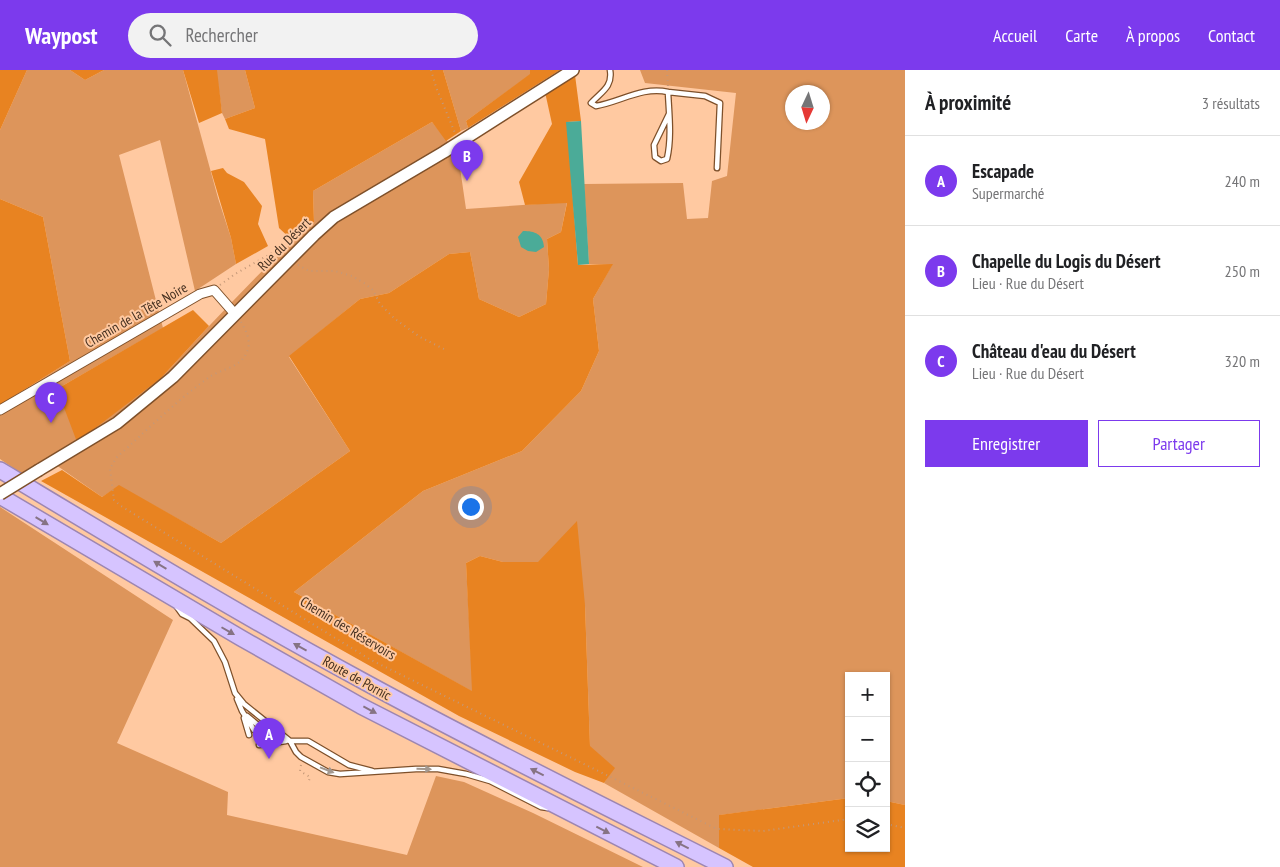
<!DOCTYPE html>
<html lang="fr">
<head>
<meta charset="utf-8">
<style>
  :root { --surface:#fff; --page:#f2f2f2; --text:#202124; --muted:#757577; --line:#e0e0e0; --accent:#7c3aed }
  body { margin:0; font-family:"PT Sans Narrow",sans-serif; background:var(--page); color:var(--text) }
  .controls { position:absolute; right:15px; bottom:15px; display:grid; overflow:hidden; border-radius:0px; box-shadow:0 1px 4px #0004 }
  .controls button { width:45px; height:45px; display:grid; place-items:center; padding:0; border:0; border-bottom:1px solid var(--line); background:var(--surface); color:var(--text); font:25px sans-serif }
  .compass { position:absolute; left:785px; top:15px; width:45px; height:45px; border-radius:50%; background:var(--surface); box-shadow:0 1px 4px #0004; rotate:184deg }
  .you { position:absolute; left:470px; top:436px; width:18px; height:18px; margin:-12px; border:4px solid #fff; border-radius:50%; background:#1a73e8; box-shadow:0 0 0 8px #1a73e833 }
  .badge { display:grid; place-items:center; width:32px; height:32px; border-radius:50%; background:var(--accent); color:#fff; font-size:16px; font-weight:700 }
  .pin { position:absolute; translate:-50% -41px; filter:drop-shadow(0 1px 2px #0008) }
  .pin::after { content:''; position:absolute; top:26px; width:18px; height:15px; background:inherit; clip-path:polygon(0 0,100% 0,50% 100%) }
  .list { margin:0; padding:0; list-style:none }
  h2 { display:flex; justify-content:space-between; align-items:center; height:65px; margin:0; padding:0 20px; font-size:21px }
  h2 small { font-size:16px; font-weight:400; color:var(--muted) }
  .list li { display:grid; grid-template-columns:32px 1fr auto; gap:15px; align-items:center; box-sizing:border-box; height:90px; padding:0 20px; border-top:1px solid var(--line) }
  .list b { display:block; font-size:19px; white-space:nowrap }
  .list p { margin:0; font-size:16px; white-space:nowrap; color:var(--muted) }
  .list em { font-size:16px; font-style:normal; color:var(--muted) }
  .actions { display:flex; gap:10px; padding:15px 20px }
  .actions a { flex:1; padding:11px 0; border:1px solid var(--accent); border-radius:0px; text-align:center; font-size:18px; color:var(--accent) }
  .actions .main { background:var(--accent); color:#fff }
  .icon { flex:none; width:28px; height:28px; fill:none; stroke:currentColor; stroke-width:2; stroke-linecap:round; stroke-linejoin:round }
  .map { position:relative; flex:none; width:905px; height:797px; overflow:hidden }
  header { display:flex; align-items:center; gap:30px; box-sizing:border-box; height:70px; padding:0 25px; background:var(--accent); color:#fff }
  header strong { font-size:24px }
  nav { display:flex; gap:28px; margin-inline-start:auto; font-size:18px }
  .search { width:350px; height:45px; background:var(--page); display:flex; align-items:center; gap:12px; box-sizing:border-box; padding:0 18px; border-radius:28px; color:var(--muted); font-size:19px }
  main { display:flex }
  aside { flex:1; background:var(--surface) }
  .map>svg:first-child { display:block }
  .green { fill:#dd955b; fill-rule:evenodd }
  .forest { fill:#e88321 }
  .water { fill:#4bab98 }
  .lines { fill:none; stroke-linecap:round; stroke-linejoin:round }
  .service-casing { stroke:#7e502a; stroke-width:7 }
  .minor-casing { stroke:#7e502a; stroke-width:11 }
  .tertiary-casing { stroke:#7e502a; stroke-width:14 }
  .trunk-casing { stroke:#9d86b1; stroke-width:18 }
  .path { stroke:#c49878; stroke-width:2; stroke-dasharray:1 4; stroke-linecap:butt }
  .service { stroke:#fff; stroke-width:4.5 }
  .minor { stroke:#fff; stroke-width:9 }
  .tertiary { stroke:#fff; stroke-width:11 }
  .trunk { stroke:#d6c4ff; stroke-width:15 }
  .tertiary-bridge-casing { stroke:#7e502a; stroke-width:14; stroke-linecap:butt }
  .tertiary-bridge { stroke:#fff; stroke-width:11 }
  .oneway { fill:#867384 }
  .oneway2 { fill:#a29890 }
  .labels { text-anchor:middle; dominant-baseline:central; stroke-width:4; stroke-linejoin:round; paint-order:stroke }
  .street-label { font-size:14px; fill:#453020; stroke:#ffc9a1 }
</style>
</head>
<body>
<header>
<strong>Waypost</strong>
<div class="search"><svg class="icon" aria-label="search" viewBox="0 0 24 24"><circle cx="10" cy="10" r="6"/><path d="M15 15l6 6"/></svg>Rechercher</div>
<nav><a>Accueil</a><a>Carte</a><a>À propos</a><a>Contact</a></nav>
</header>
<main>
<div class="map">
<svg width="905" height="797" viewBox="0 0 905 797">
  <rect width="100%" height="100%" fill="#ffc9a1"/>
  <path class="green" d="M27 0H70L85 10 104 0H183L218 128 231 168 236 194 195 221 160 70 119 85 163 258 57 319 161 308C210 255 260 200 314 152L313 121 432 52 458 84 466 139 567 132 561 162 547 169 549 199 546 234 519 247 479 229 470 182 449 184 389 223 360 229 289 287 350 381 221 473 119 416 102 427 46 388 22 404 0 389V335L70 291 43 147 0 129V60Z
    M216 0H245L255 38 225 49 222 43Z
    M443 0H530L531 4 466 51 468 58 461 61Z
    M640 0H905V735L886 731V606H849V728L720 745 719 778 604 713 614 698 590 677 585 535 538 492H503L480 486 466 493 473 622 294 522 423 421 522 381 581 321 599 281 593 229 612 195 589 194 584 114 683 113 687 149 708 148 712 111 727 106 736 23 645 13ZM792 22H822V52H792Z
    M0 437 173 550 117 673 228 722 227 745 407 785 436 706 464 712 533 743 643 797H0Z"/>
  <path class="forest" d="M0 0H27L0 60Z
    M70 0H104L85 10Z
    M183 0H217L222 43 199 53Z
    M245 0H443L461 61 446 71 432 52 313 121 314 152 293 171 279 158 265 69 229 59 225 49 255 38Z
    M530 0H560L468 58 466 51 530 4Z
    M575 5 581 51 567 52 578 195 613 194 593 229 599 281 581 321 522 381 423 421 294 522 472 621 466 493 480 486 503 492H538L577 451 585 535 590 676 615 698 604 713 575 702 459 646 41 411 62 400 102 427 119 415 221 473 350 381 289 286 360 229 389 223 449 184 470 182 479 229 519 247 546 234 549 199 547 169 561 162 567 133 525 135 519 112 552 54 545 22Z
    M223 98 227 103 244 112 262 136 258 154 268 176 236 194 231 168 211 101Z
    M0 129 43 147 70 291 0 335Z
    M193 240 209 256 161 308 77 372 57 319Z
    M849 728V778H886V731L905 735V797H753L719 778V745Z"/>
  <path class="water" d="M581 51 589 194 578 195 566 52Z
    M523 161C535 161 543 164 544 177L536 182 528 181 521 177 518 167Z"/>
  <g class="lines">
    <g class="service-casing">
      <path id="service" d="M610 0C613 17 601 22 591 33L596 36C620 32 643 16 668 22 669 44 672 67 667 89L661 91 655 87 654 75 669 44
        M668 22 705 26 720 33 717 98
        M177 537 182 544 190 548 214 571 225 592 235 623 244 634 290 671 296 682 301 687 328 702 340 704 416 699H438L466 704 490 711 541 737 548 738
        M237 629 242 641 254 660
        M247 646 259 656
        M244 648 249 665
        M269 665 290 671H308L349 695 372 701
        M265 670H276
        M259 675 286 671"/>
    </g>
    <g class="minor-casing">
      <path id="minor" d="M0 340 200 224 214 220 235 244"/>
    </g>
    <g class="tertiary-casing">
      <path id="tertiary" d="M39 400 117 353 173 307 314 165 334 147 444 82 573 0"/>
    </g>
    <g class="trunk-casing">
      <path id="trunk" d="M0 400C120 472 240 545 363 611 482 676 604 736 725 797
        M0 426 241 568 361 636 676 797"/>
    </g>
    <path class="path" d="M431 0 436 17 455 63
      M667 0 668 17
      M298 195 309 201H335L352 206 364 213 373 220 380 234 395 249 420 267 444 279
      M220 215 235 204 286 175
      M241 252C247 262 252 273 246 284 238 299 220 299 208 308 175 332 146 361 116 388L110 399 114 430 121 436 371 590 717 759 763 761 849 749
      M301 695 300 701 310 707 308 714
      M886 754 905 758"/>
    <use href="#service" class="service"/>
    <use href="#minor" class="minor"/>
    <use href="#tertiary" class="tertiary"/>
    <use href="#trunk" class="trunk"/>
    <g class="tertiary-bridge-casing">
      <path id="tertiary-bridge" d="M0 424 39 400"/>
    </g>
    <use href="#tertiary-bridge" class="tertiary-bridge"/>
  </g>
  <defs><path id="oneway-solid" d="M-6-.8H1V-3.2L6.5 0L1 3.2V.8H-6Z" transform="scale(1.25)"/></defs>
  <g class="oneway">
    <use href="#oneway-solid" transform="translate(42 451) rotate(31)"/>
    <use href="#oneway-solid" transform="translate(160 495) rotate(-149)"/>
    <use href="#oneway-solid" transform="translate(228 561) rotate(30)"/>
    <use href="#oneway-solid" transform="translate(300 577) rotate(-151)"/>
    <use href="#oneway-solid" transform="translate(370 640) rotate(28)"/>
    <use href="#oneway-solid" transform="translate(537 702) rotate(-153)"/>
    <use href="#oneway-solid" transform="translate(603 760) rotate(27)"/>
    <use href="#oneway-solid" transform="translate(682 775) rotate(-153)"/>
  </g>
  <g class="oneway2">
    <use href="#oneway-solid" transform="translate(424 699) rotate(1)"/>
    <use href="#oneway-solid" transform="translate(327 700) rotate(21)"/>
  </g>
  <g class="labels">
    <g class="street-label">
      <text transform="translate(284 174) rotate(-45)">Rue du Désert</text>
      <text transform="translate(136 245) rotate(-30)">Chemin de la Tête Noire</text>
      <text transform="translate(348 558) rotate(31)">Chemin des Réservoirs</text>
      <text transform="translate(357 608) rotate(29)">Route de Pornic</text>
    </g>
  </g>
</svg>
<div class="controls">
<button>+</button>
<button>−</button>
<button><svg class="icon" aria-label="locate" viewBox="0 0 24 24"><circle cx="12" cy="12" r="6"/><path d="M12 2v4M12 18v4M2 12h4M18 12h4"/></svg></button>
<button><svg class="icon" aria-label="layers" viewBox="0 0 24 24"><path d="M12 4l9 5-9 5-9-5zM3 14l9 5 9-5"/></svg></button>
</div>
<svg class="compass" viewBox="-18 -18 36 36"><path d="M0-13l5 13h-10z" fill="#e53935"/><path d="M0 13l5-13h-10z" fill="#757577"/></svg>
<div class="you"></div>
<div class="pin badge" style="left:269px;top:689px">A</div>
<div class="pin badge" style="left:467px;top:111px">B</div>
<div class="pin badge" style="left:51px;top:353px">C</div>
</div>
<aside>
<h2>À proximité<small>3 résultats</small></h2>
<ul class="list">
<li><span class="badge">A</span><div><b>Escapade</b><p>Supermarché</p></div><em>240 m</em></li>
<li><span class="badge">B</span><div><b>Chapelle du Logis du Désert</b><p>Lieu · Rue du Désert</p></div><em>250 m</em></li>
<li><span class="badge">C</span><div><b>Château d'eau du Désert</b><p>Lieu · Rue du Désert</p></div><em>320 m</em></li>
</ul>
<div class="actions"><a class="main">Enregistrer</a><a>Partager</a></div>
</aside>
</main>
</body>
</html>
